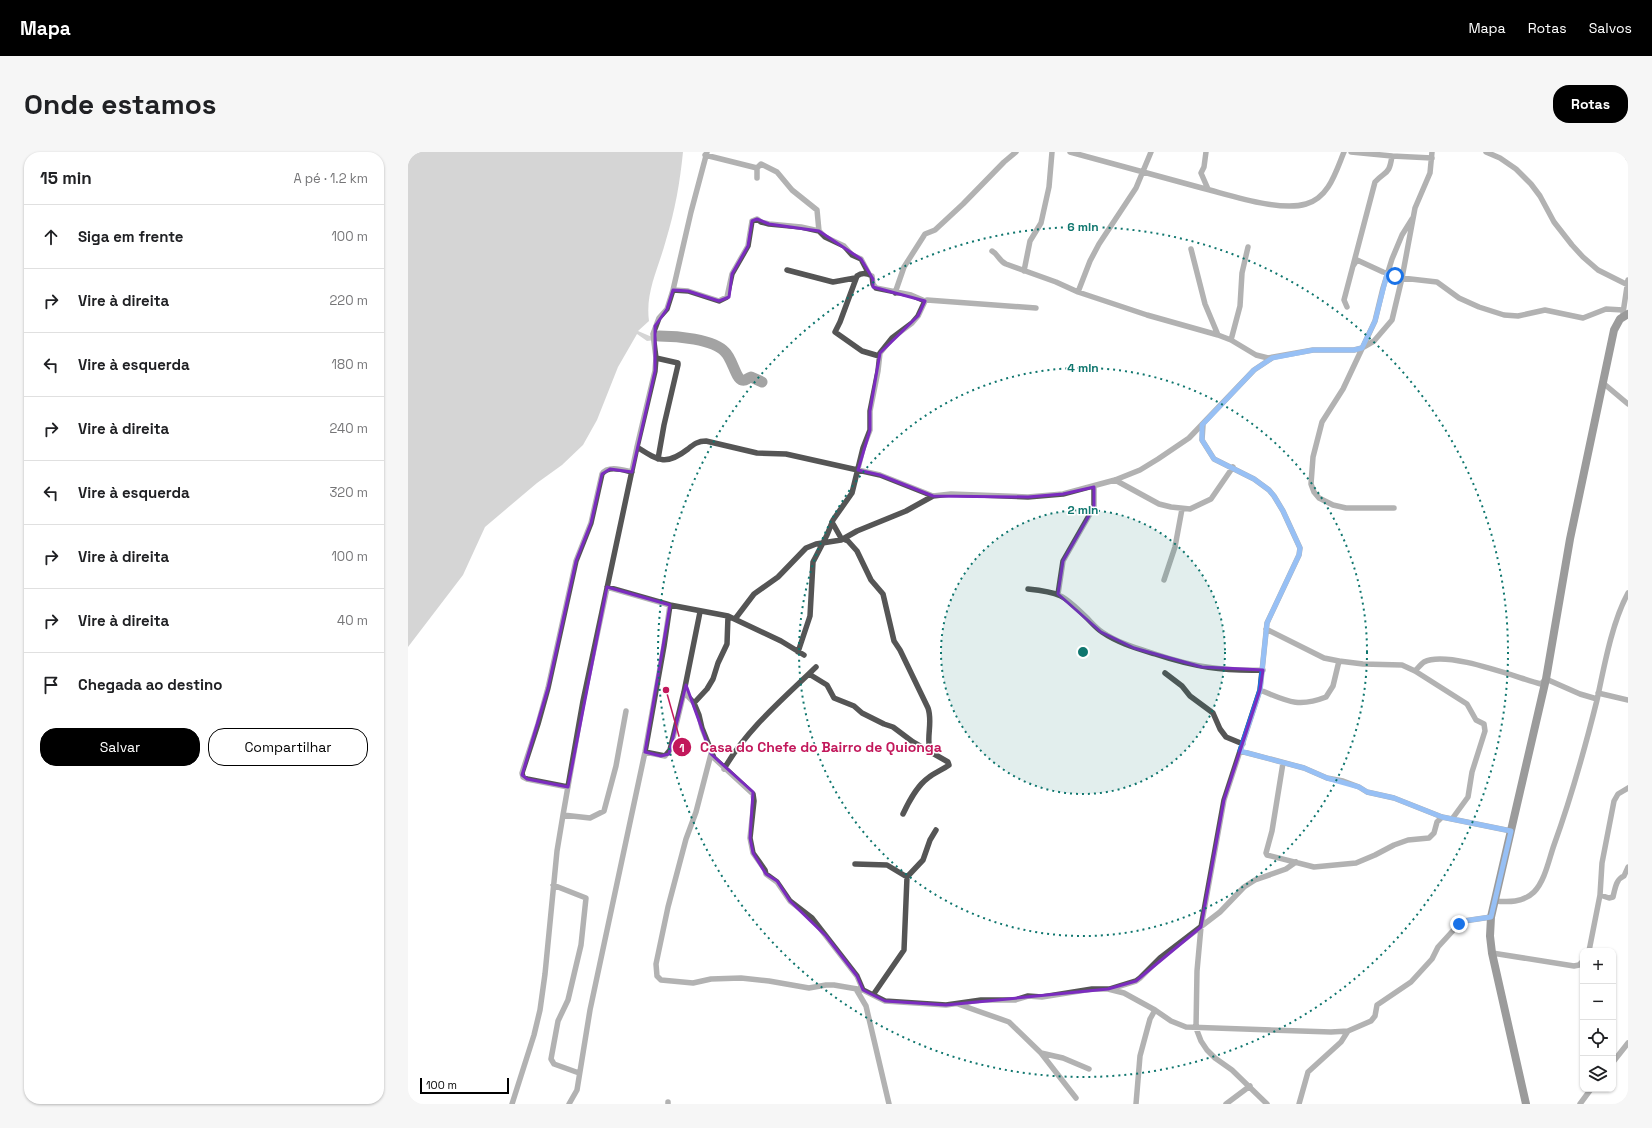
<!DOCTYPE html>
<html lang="pt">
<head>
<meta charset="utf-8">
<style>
  :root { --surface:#fff; --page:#f6f6f6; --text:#202124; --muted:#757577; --line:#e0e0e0; --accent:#000 }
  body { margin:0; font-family:"Space Grotesk",sans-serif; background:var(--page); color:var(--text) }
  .controls { position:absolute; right:12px; bottom:12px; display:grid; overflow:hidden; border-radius:8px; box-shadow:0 1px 3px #0004 }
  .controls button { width:36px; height:36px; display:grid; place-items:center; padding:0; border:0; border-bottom:1px solid var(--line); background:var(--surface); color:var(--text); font:20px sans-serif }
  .scale { position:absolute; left:12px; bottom:10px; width:89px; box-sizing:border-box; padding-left:4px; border:2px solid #000; border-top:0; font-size:11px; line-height:14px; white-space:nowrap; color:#000; -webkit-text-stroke:3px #fff; paint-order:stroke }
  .stop { position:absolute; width:12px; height:12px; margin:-9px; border:3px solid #1a73e8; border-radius:50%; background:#fff }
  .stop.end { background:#1a73e8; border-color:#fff; box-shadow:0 1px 4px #0008 }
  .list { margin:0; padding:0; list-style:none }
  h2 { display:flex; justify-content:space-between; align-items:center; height:52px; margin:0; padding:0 16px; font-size:17px }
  h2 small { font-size:13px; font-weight:400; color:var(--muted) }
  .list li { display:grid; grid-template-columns:26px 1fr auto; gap:12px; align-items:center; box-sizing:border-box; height:64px; padding:0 16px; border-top:1px solid var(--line) }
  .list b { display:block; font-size:15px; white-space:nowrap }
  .list em { font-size:13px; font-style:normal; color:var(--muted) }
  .actions { display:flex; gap:8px; padding:12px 16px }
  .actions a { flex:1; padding:9px 0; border:1px solid var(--accent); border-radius:16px; text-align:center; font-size:14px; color:var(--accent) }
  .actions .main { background:var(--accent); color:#fff }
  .icon { flex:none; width:22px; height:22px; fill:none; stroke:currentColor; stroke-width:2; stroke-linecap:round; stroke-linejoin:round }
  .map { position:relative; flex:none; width:1220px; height:952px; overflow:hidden; border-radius:16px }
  header { display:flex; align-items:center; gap:24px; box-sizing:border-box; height:56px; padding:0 20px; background:var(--accent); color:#fff }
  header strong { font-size:19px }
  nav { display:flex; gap:22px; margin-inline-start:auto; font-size:14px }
  .intro { display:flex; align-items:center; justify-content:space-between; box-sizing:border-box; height:96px; padding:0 24px }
  h1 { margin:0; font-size:28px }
  .button { padding:10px 18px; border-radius:16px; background:var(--accent); color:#fff; font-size:14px; font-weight:700 }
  main { display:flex; gap:24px; padding:0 24px }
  aside { flex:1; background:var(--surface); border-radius:16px; box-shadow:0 1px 3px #0004 }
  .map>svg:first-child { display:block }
  .water { fill:#a3a3a3 }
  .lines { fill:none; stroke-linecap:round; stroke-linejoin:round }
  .river { stroke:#a3a3a3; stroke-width:11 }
  .street { stroke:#555; stroke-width:5.5 }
  .secondary { stroke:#222; stroke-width:8 }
  .route { stroke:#1a73e8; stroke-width:5 }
  .marked { fill:none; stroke:#7b2cbf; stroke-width:3; stroke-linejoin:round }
  .ring { fill:none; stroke:#0f766e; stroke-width:2; stroke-dasharray:2 4 }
  .centre { fill:#0f766e; stroke:#fff; stroke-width:2 }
  .ring-label { font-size:12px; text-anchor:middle; font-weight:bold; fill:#0f766e; stroke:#fff; stroke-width:3; stroke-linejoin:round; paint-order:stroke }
  .leader { fill:none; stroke:#c2185b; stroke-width:1.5 }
  .callout-dot { fill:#c2185b; stroke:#fff; stroke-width:1.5 }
  .mark-label { font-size:12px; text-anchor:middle; font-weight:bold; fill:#fff }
  .callout-label { font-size:14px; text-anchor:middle; font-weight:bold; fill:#c2185b; stroke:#fff; stroke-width:3; stroke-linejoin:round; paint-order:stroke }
</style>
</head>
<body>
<header>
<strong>Mapa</strong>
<nav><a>Mapa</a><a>Rotas</a><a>Salvos</a></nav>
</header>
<div class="intro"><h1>Onde estamos</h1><a class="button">Rotas</a></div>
<main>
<aside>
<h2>15 min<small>A pé · 1.2 km</small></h2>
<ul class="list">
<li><svg class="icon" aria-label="ahead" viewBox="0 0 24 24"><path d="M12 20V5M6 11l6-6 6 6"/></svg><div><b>Siga em frente</b></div><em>100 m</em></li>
<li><svg class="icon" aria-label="right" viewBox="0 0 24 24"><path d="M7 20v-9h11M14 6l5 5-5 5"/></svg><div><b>Vire à direita</b></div><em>220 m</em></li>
<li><svg class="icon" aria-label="left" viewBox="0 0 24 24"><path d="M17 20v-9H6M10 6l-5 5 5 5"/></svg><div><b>Vire à esquerda</b></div><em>180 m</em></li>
<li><svg class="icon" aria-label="right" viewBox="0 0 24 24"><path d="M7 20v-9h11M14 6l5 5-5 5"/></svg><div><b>Vire à direita</b></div><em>240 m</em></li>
<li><svg class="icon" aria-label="left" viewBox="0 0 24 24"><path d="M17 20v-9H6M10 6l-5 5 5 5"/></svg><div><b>Vire à esquerda</b></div><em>320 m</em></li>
<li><svg class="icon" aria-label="right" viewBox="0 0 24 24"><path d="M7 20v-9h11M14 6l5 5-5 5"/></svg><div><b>Vire à direita</b></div><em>100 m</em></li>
<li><svg class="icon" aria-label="right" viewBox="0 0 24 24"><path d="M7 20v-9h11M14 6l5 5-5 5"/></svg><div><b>Vire à direita</b></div><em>40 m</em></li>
<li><svg class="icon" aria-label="arrive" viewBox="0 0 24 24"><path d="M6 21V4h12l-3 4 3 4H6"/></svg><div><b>Chegada ao destino</b></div></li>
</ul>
<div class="actions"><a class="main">Salvar</a><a>Compartilhar</a></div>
</aside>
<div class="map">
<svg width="1220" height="952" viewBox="0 0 1220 952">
  <rect width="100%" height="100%" fill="#fff"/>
  <path class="water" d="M0 0H275C272 30 267 59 258 88 251 115 237 140 241 169L230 179 244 185 252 182 265 186 239 189 229 182 210 215 189 268 175 293 154 313 129 331 77 375 55 423 0 495Z"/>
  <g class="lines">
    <path class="river" d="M251 184C268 184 306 187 317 200 324 206 328 227 334 228 338 229 339 226 343 225L354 230"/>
    <path class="street" d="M662 0C706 12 750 24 794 36 822 43 871 60 898 52 921 46 928 19 936 0
      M798 0 796 15 793 21 800 37
      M943 0 984 4 1024 6
      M1078 0 1092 6 1108 17 1123 32 1132 44 1146 70 1164 93 1175 105 1190 118 1220 133
      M1218 0 1220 6
      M297 3 349 16V26
      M349 16 353 12 369 20 384 38 409 58 411 79
      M783 97 797 152 810 183
      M584 99C590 102 591 109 598 112L648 130 670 140 739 163 810 183 823 188 848 203 860 206 905 198H946L954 196 966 189 984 168 994 126 1007 56 1022 21 1024 0
      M945 114 949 108 975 120 994 126 1029 130 1051 146 1071 155 1096 163 1110 164 1137 158 1175 166 1198 157 1215 158
      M379 118 425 130 447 126
      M616 119 622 89 633 71 641 35 644 0
      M265 138 280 139 311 149 319 145 324 122 340 94 344 69 349 67 353 70 361 72 393 75 411 79 417 85 436 94 444 103 453 107 461 122
      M670 140 682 109 691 92 728 36 743 0
      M487 141 496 115 517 82 527 78 555 52 596 10 608 0
      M939 155 936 148 967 30C978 18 981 24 984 4
      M1215 161 1220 128
      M823 188 832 154 834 121 840 95
      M471 204 454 199 427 180 432 170 449 124C454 120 459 121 464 124L465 132 468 136 503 143 517 149
      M248 206 270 211V213L256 273 250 307
      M1195 231 1220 252
      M795 273 794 288 806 307 846 327 861 338 866 344 875 359 892 396 891 403 859 471 852 538 816 648 793 775 789 819 788 876 793 889 799 898 807 906 824 918 859 952
      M229 295C251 309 258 314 280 297 286 292 290 289 298 289L349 301 378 302 472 323 525 344 543 342 620 345 655 342 707 328 732 318 750 307 781 286 846 218 864 206
      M707 328 751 352 763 355 782 357 803 347 825 315
      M986 356H938L925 353 911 346 906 340 903 332 905 305 914 270 935 237 967 169 975 136 984 107 994 83 1004 67
      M424 370 433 386 440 389 449 399 463 428 475 442 486 489 492 498 520 556C525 570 518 585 522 599
      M756 428 767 395 774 357
      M199 435 262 453 320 464 373 489 396 503
      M620 437C651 440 656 443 678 465 683 470 688 476 694 480 710 491 728 496 747 502 786 515 814 519 855 518
      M650 442 655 409 686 355V335
      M327 467 346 442 370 425 398 396 408 392 433 388 449 379 498 359 525 344
      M858 477 916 506 931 509 955 512 994 513 1007 519 1059 552 1068 568 1076 572 1077 579 1064 620 1060 645 1044 667
      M390 500 402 464 405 410 419 383 425 368 444 341 455 296 462 278V259L470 219 472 201 484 186 504 171 510 164 517 149 519 148 628 156
      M1007 519C1010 516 1013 512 1016 510 1039 498 1107 525 1133 532L1138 527 1172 542 1189 547
      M757 521 774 534 782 544 805 561 812 577 818 585 835 592
      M401 522 419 533 426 546 446 554 454 561 476 572 485 575 505 590 540 610 541 613C534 618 526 621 520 626 510 633 500 651 495 662
      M852 538C879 549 890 556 918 545L925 534 931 509
      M276 540 286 551 291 563 294 576 306 606 345 642 346 649 342 686 345 701 357 718 358 722 369 730 382 749 404 766 418 784 449 824 455 838
      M1190 541 1220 548
      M286 551 299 537 305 527 310 511 319 492 320 464
      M832 599 896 616 919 626 935 629 951 635 959 640 986 646 1034 665 1103 679
      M237 600 257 604 262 598 276 540 292 460
      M303 602 288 660 278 687 260 755 248 812 249 824 253 828 285 831 303 827 333 826 361 829 401 836 418 833H426L455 838 477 849 538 853 573 848H607L620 844 634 845 684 837H700L716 841 747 858 763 869 778 875 923 880 940 879
      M875 611 864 679 858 701 859 703 906 715 948 711 967 703 986 693 1000 688 1021 686 1026 681 1029 670 1034 665
      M316 617C339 577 375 547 408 515
      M160 635 119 627 115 625 114 621 130 572 140 536 168 409 183 371 194 322C200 313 215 318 224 320
      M155 663 182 666 196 659 208 614 218 559
      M447 712 479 713 499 725 496 798 465 843
      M499 725 515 708 522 688 528 678
      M145 733 178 746 173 793 168 814 160 848 150 869 143 907 146 912 171 921
      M1192 743 1201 746 1205 745C1207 737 1208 727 1216 724L1220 715
      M1086 749C1100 750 1115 751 1126 740 1137 729 1141 707 1146 693 1163 646 1177 596 1189 548 1196 515 1204 470 1220 441
      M1181 799 1192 743 1194 711 1206 649 1210 642 1220 636
      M1084 801 1166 814 1171 813 1175 809
      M448 837 458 854 481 952
      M702 837 728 829 732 826 752 806 812 760 836 735 847 728 878 717 888 710
      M550 852 601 870 633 901 668 946
      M633 901 655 906 681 917
      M1205 910 1220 891
      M260 950V952
      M104 952 126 883 132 858 137 822 149 699 155 663 175 549 229 295 247 219 248 206 245 182 251 166 259 157 265 138 283 60 299 0
      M161 952 169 938 182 858 237 600 256 494 262 453
      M728 952 732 904 742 867 747 858
      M818 952 842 934
      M891 952 900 920 933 890 940 879 963 869 967 864 969 853 1003 830 1024 807 1030 795 1051 772 1056 769 1083 765
      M1172 952 1183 937"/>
    <path class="secondary" d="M1118 952 1084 801 1082 784 1083 765 1138 527 1162 387 1206 178 1212 167 1220 162"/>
  </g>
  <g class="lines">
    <path class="route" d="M987 124 979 122 967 169 954 196 946 198H905L864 206 846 218 794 273V288L806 307 846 327 861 338 866 344 875 359 892 396 891 403 859 471 852 538 832 599 896 616 919 626 951 635 959 640 986 646 1034 665 1103 679 1083 765 1056 769 1051 772"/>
  </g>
  <path d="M0 0H1220V952H0ZM349 67 361 72 411 79 453 107 465 127V135L517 149 510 164 472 201 462 259V278L450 318 472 323 525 344 620 345 655 342 686 335V355L655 409 650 442 693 480 726 496 794 515 855 518 852 538 816 648 793 775 728 829 700 837 538 853 477 849 455 838 449 824 418 784 382 749 369 729 358 722 345 701 342 686 345 640 303 602 278 533 261 602 253 604 237 600 262 453 199 435 160 635 119 627 114 623 140 536 168 409 183 371 194 322 202 317 224 320 247 219V174L259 157 265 138 280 139 311 149 321 145 324 122 340 94 344 69Z" fill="#fff" fill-opacity=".55" fill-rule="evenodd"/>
  <path class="marked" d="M349 67 361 72 411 79 453 107 465 127V135L517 149 510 164 472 201 462 259V278L450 318 472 323 525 344 620 345 655 342 686 335V355L655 409 650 442 693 480 726 496 794 515 855 518 852 538 816 648 793 775 728 829 700 837 538 853 477 849 455 838 449 824 418 784 382 749 369 729 358 722 345 701 342 686 345 640 303 602 278 533 261 602 253 604 237 600 262 453 199 435 160 635 119 627 114 623 140 536 168 409 183 371 194 322 202 317 224 320 247 219V174L259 157 265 138 280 139 311 149 321 145 324 122 340 94 344 69Z"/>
  <circle cx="675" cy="500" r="142" fill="#0f766e" fill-opacity=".12"/>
  <g class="ring">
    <circle cx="675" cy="500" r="142"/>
    <circle cx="675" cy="500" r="284"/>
    <circle cx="675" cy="500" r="425"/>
  </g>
  <circle cx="675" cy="500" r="6" class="centre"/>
  <g class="ring-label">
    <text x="675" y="79">6 min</text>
    <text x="675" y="220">4 min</text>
    <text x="675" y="362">2 min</text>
  </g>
  <path class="leader" d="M258 538L274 595"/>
  <g class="callout-dot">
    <circle cx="258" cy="538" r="4"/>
    <circle cx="274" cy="595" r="10"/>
  </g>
  <g class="mark-label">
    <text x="274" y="600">1</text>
  </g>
  <g class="callout-label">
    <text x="413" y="600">Casa do Chefe do Bairro de Quionga</text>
  </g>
</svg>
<div class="controls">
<button>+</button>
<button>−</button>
<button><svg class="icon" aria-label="locate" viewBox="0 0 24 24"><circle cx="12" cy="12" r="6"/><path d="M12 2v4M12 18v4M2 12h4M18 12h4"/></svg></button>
<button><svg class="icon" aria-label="layers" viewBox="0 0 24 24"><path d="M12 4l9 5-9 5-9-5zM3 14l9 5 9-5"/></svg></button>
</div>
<div class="scale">100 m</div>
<div class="stop" style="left:987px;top:124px"></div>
<div class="stop end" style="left:1051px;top:772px"></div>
</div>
</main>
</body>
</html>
